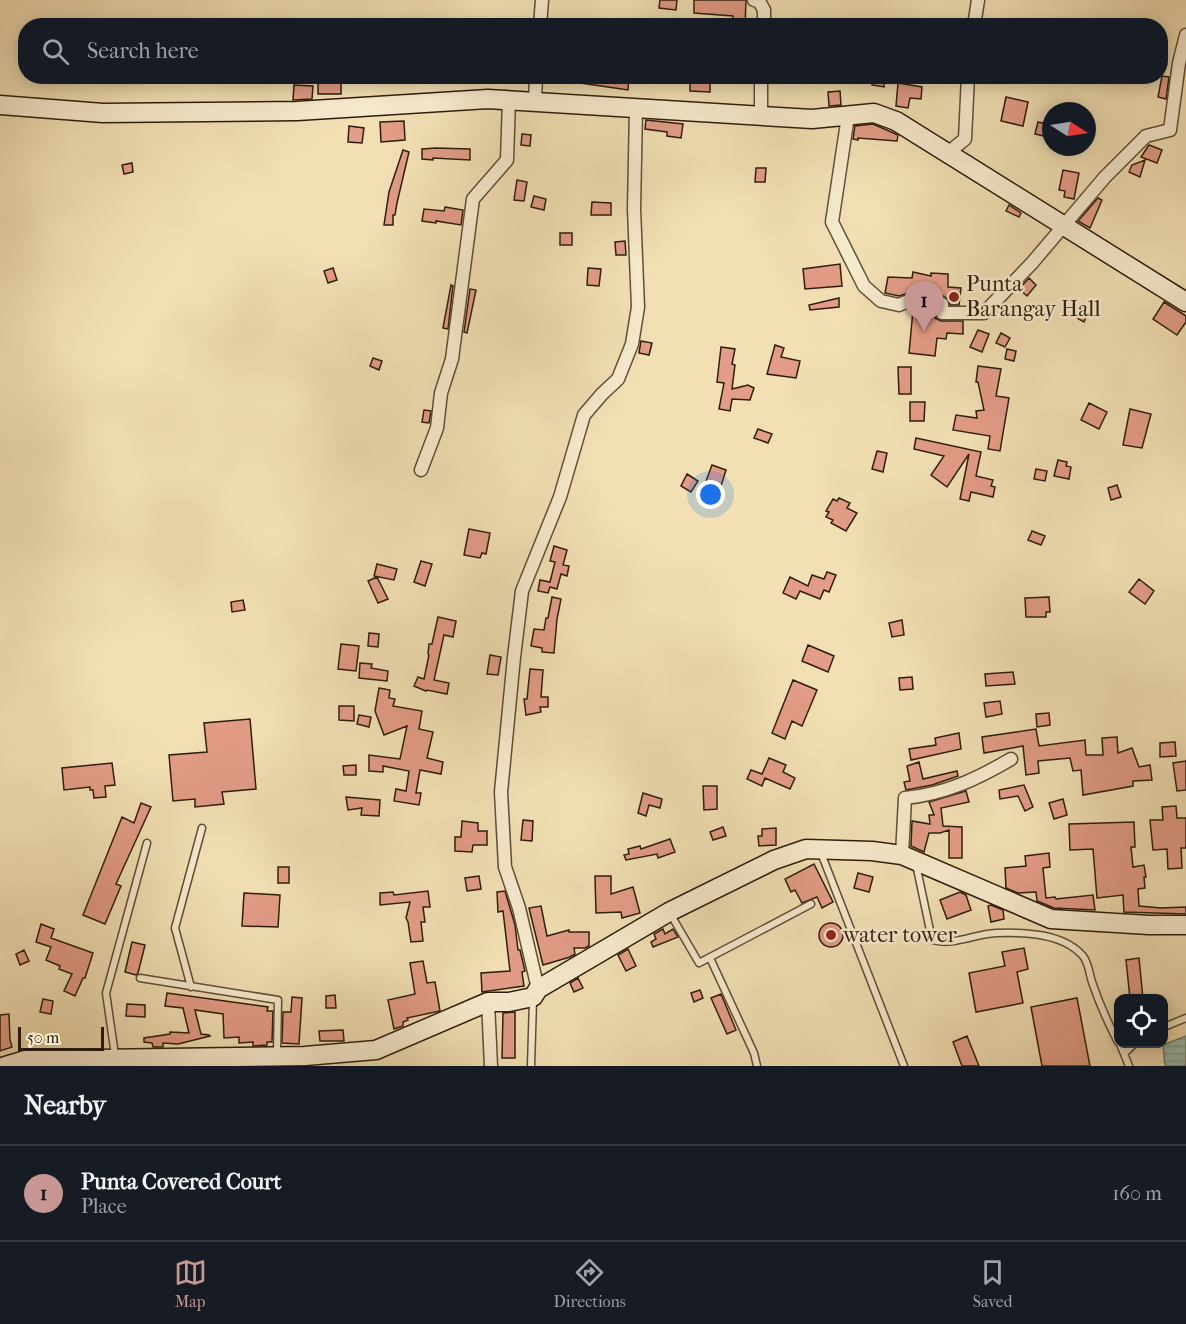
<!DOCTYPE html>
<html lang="en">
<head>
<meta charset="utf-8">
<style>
  :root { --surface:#171b24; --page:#20242c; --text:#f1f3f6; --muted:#9ea1a6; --line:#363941; --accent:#c59692 }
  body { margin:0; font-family:"IM FELL French Canon",serif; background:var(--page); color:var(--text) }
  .controls { position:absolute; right:18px; bottom:18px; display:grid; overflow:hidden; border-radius:12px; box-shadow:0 3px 15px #0003 }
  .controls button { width:54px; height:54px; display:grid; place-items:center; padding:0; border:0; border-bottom:2px solid var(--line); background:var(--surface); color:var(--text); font:30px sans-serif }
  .compass { position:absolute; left:1042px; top:102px; width:54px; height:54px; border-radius:50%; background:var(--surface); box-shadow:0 3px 15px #0003; rotate:102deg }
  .scale { position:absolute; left:18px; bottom:15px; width:86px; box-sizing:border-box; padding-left:6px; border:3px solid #2e1d0c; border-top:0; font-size:16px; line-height:21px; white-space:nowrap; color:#2e1d0c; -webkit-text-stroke:4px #f7ebce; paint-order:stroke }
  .you { position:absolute; left:711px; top:495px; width:21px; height:21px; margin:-15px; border:4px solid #fff; border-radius:50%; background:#1a73e8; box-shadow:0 0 0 9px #1a73e833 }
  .badge { display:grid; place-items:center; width:39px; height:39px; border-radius:50%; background:var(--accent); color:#111; font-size:20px; font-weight:700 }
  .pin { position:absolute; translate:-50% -50px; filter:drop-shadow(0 2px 3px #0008) }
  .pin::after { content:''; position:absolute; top:32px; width:21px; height:18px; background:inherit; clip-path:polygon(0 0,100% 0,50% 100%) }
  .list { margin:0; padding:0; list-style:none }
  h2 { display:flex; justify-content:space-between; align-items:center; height:78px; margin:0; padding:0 24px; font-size:26px }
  h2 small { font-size:20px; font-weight:400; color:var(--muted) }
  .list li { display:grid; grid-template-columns:39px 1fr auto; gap:18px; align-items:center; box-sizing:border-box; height:96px; padding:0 24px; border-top:2px solid var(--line) }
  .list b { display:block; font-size:22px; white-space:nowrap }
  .list p { margin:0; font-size:20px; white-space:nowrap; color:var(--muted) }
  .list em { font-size:20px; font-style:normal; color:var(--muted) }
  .icon { flex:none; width:33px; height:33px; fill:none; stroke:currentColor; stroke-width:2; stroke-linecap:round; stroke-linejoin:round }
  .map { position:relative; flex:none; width:1186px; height:1066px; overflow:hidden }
  .search { position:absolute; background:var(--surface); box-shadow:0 3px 15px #0003; left:18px; right:18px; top:18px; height:66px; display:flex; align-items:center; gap:15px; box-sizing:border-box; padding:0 21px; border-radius:24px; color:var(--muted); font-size:22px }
  .sheet { height:174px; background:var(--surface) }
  nav { display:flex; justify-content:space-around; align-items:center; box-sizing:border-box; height:84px; border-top:2px solid var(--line); background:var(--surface); font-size:16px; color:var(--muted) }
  nav a { display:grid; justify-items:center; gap:3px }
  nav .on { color:var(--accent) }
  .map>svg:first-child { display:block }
  .water { fill:url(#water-rules); stroke:#6f7d6f; stroke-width:1.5 }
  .building { fill:#e39c87; stroke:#2e1d0c; stroke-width:1.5 }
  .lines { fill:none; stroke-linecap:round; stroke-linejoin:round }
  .lane-casing { stroke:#5f4e36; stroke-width:9 }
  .street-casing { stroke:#5f4e36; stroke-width:15 }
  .secondary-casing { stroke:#2e1d0c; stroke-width:21 }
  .lane { stroke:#f7ebce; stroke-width:6 }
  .street { stroke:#f7ebce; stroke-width:12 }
  .secondary { stroke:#f7ebce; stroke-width:18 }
  .poi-dot { fill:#8f2418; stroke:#f7ebce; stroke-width:2 }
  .labels { text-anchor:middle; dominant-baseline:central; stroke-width:5; stroke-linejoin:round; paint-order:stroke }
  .poi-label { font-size:22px; fill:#2e1d0c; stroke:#f7ebce; text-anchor:start }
</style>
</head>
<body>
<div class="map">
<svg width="1186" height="1066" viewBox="0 0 1186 1066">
  <defs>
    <pattern id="water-rules" width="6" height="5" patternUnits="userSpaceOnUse" patternTransform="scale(1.5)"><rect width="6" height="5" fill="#9bbdb1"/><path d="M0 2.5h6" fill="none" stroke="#86a297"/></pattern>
  </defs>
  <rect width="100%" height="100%" fill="#f2e0b4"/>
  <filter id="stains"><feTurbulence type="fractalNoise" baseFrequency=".00333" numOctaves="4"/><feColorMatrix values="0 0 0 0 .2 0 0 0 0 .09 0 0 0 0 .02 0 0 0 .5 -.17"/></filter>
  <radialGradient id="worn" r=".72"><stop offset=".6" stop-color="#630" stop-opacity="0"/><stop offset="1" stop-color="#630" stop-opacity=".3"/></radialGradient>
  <path class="water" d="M1186 1036V1066H1165L1163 1045Z"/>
  <path class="building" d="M660 0H677L676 10 659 8Z
    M694 0H746L745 26H733V16L694 13Z
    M318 76H341V94H318Z
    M575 76H629L628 90 574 82Z
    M873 76H885L884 87 872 85Z
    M1162 76 1169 77 1166 99 1158 97Z
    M690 81 710 82V92L690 91Z
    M898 83 922 87 921 99 910 98 908 108 896 106Z
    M294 85 313 86 312 99 293 100Z
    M840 91 841 105 829 106 828 92Z
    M1006 97 1028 102 1023 126 1001 121Z
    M646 120 683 124 681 138 667 136V132L645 129Z
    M404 121 405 140 381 142 380 122Z
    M1038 122 1047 124 1044 136 1035 134Z
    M873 124 898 135 897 141 858 138V140L853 139 855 126Z
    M349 126 364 128 362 143 348 142Z
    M522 134 531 135 530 146 521 145Z
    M1149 145 1162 150 1157 163 1141 157Z
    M436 148 470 149V160L433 158V160L422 159V149Z
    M403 150 409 152 397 203 395 215H393V225H384L389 192Z
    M1145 160 1140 177 1129 172 1132 165Z
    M132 163 133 172 124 174 122 165Z
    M756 168H766L765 182H755Z
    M1063 170 1079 173 1074 199 1064 197 1065 191 1059 190Z
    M517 180 527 182 524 201 514 200Z
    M534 196 546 199 544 210 531 207Z
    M1098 198 1102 200 1090 228 1078 221Z
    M592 202 611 203V215H591Z
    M1009 205 1021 213 1019 217 1006 211Z
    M445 207 463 210 461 225 436 221V223L422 221 424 209 444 211Z
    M560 233H572V245H560Z
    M625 241 626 255H616L615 242Z
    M840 264 842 286 805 289 803 269Z
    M333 268 337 280 328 283 324 271Z
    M588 268 601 269 599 286 587 285Z
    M913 272 931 276V273L948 274V287L961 288 959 305H950L949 300 943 296 909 293 899 296 885 293 888 277 912 278Z
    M1029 278 1036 285 1027 296 1019 289Z
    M451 285 453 286 448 329 443 328Z
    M470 289 476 290 467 333 464 332Z
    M839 298V307L810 310 809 305Z
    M1164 302 1186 316V322L1177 335 1153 319Z
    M1080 307 1089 311 1084 322 1075 317Z
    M913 310 934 312 935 318 941 321H963V334L947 333 946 339 937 338 935 356 909 353Z
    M978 330 989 334 982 352 970 347Z
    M1001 333 1010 338 1005 347 996 343Z
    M641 341 652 343 649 355 639 353Z
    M775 345 784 348 781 357 800 361 796 378 767 374Z
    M721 347 735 349 732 364 735 365 732 389 748 385 754 388 750 400 732 399 730 411 719 409 724 383 717 382Z
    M1007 349 1016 351 1014 361 1005 359Z
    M373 358 382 361 379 370 370 366Z
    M978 366 1001 369 996 396 1009 398 1000 451 988 449 990 436 953 430 956 415 977 418 976 411 984 410 978 382H976Z
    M898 367H911V394H899Z
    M910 402H925L924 421H910Z
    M1089 403 1107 412 1099 429 1081 420Z
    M1130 409 1151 414 1142 448 1123 445Z
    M424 410 431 411 429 423 422 422Z
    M758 429 772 434 768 443 754 438Z
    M916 438 981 452 976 476 993 480 991 486 995 487 993 497 971 492 969 501 960 499 969 454 947 487 931 475 944 456 914 449Z
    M877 451 887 453 883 472 872 469Z
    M1058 460 1067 462 1066 466 1071 467 1069 479 1054 476Z
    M712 465 726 470 721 486 706 481Z
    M1036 469 1047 471 1045 481 1034 479Z
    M687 474 698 481 691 492 681 486Z
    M1117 485 1121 497 1111 500 1108 488Z
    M839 498 850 503 847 508 857 513 846 531 831 523 833 520 826 517 829 512 826 511 833 499 837 501Z
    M469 529 490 533 486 554 482 553 480 558 464 555Z
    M1032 531 1045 536 1041 545 1028 540Z
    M554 546 567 550 563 565 569 566 567 576 561 574 557 589 550 587 548 593 538 591 540 580 550 582 555 562 550 561Z
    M421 561 432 564 425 586 414 582Z
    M377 564 397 569 394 580 374 576Z
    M827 572 836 575 829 592 824 590 820 599 800 591 796 599 783 593 790 577 808 586 812 575 824 579Z
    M377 577 388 599 378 603 368 581Z
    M1139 579 1154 591 1145 604 1129 592Z
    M552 597 561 599 557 619 554 653 542 652V648L531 646 534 629 544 630 546 618H548Z
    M1049 597 1050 612H1046V617H1026L1025 598Z
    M243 600 245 610 232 612 231 602Z
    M438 617 456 621 453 637 444 635 434 680 449 683 447 694 427 690 426 691 414 686 418 677 424 679 429 655 428 654 429 644H432Z
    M902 620 904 635 892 637 889 623Z
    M369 633 379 634 378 647 368 646Z
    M341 644 359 646 356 671 338 669Z
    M808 645 834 656 828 672 802 661Z
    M490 655 501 657 498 675 487 674Z
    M360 663 372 664 371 668 388 671 387 681 359 678Z
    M530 669 543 670 541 697H548V707H540L541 712 526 715 524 699H527Z
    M1013 672 1015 684 986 686 985 674Z
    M912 677 913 689 900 690 899 678Z
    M793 680 817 690 802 726 792 721 785 739 772 733Z
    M379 688 390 690 389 698 395 699 393 706 422 711 419 729 433 732 427 758 443 762 441 774 420 770 416 793H421L419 805 394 801 396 789 406 791 409 771 383 766V772L369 771V755L400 759 407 726 384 735 375 711Z
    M1000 701 1002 714 986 717 984 703Z
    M339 706H354V721L339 720Z
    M1049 713 1050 725 1037 727 1036 714Z
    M359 715 371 717 369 727 357 724Z
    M250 719 256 789 222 792 224 804 195 807V799L173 801 169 755 207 752 204 723Z
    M1036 729 1039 746 1085 740 1086 755H1103L1102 738 1117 737 1118 753 1132 748 1139 767 1150 765 1152 780 1133 781V786L1083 795 1081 770 1073 771 1070 758 1038 761 1039 773 1026 775 1023 746 984 753 982 737Z
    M959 733 961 749 911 760 909 749 936 745 935 738Z
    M1175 742 1176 756 1160 757V743Z
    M769 758 786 765 783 772 795 778 790 789 765 778 762 786 747 779 751 770 762 774Z
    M1186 761V790L1177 791 1173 763Z
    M919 762 923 779 957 771 958 776 932 785 906 790 904 782 910 781 907 766Z
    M112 763 115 785 105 786 106 797 94 798 93 790H90V787L64 790 62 768Z
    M356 765V775H344L343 766Z
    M1024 785 1033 807 1025 811 1018 796 1000 799 999 790Z
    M703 786H717V809L704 810Z
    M966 791 969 802 941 808 943 826 962 827V858H949V830L940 833H929L924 852 911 846 912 821 930 824 929 815H934L929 802Z
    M643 793 662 799 660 808 649 805 646 816 638 813Z
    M346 797 380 800 379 816 361 815 362 808 348 810Z
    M1063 799 1067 815 1054 819 1049 803Z
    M141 803 151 807 116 884 121 886 105 924 83 915 122 817 134 823Z
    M1176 806 1177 818H1186V848H1181L1182 868 1168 869 1167 849 1153 850 1150 820H1163L1162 807Z
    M523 820 533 821 532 841 521 840Z
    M462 821 478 823V831H487V845H473L472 852 455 851V837H461Z
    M1134 822 1135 847H1131L1133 867 1144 865 1146 877H1144L1145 888 1138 889 1139 906 1161 908 1186 907V914L1124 912 1123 895 1097 898 1093 849 1070 850 1069 824Z
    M723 827 726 836 713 840 710 832Z
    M776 828V845L759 846 758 836H762V829Z
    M670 839 675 852 658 858 657 854 626 860 624 855 629 854 628 849 640 846 641 849Z
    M1049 853 1050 867 1043 868 1046 898 1055 897 1056 899 1093 895 1095 910 1054 908 1037 901 1036 892 1018 893 1006 888 1005 868 1026 866 1025 856Z
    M814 864 833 902 822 908 817 897 802 903 795 890 791 892 785 879Z
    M278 867H289V883H278Z
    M858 873 873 877 869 892 854 888Z
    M479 876 481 889 467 891 465 878Z
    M595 876H611V894L633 887 640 913 622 918 621 912 596 913Z
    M428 891 430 907H423L425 922H421L423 941 411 942 408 922 406 918 410 902 380 905V893L393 892 394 895Z
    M505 891 515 925 518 950H520L525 971 522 972 524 986 482 992 481 973 510 971 503 911 498 912 497 892Z
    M960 892 966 895 971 910 947 919 940 900Z
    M244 893 280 895 278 927 242 926Z
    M991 905 1003 910 1004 919 991 922 988 906Z
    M541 906 547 936 569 930V932H589V946L585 948H574L575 954 570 957 543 965 529 908Z
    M819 935a12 12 0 1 1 24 0a12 12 0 1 1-24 0Z
    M41 924 54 929 51 938 93 953 85 978H83L75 996 64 991 72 974 59 969 60 966 46 960 51 947 36 942Z
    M663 929 665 934 673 929 678 937 653 947 651 942 656 939 654 934Z
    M132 942 145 945 138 973 136 975 125 972Z
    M1024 948 1028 969 1017 972 1023 1003 976 1012 969 973 1005 966 1002 952Z
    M628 949 636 966 626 971 618 955Z
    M24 950 29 961 20 965 16 954Z
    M1139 958 1143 999H1130L1126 960Z
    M423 961 427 983 435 982 440 1011 407 1018 408 1020 403 1022V1026L394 1029 388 1000 415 994 410 963Z
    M578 978 583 988 574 992 570 983Z
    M700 990 703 998 694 1002 691 993Z
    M167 993 268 1007 267 1011H273L272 1042H267V1045L253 1046V1042L239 1043V1037L224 1038 223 1014 195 1010 201 1034 209 1035 210 1036 178 1044 163 1043V1047H153L152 1043 144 1042V1038L170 1034V1032L189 1033 183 1008 165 1006Z
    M721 994 736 1030 727 1034 711 998Z
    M335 995 336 1008H326V996Z
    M292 997 302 998 299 1044 282 1043 283 1012H291Z
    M1077 998 1090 1066H1042L1031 1007Z
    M43 999 53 1001 51 1014 40 1012Z
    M127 1004 145 1005V1017L126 1016Z
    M515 1012V1058H502L503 1013Z
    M9 1014 10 1040 12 1047 0 1051V1015Z
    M343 1030 344 1041H320L319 1031Z
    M967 1036 979 1066H962L953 1042Z"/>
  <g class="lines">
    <g class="lane-casing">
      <path id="lane" d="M821 853 904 1066
        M916 864 932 940C954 946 974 934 996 933 1024 932 1063 933 1083 956 1089 964 1089 973 1092 982 1099 1003 1108 1023 1118 1042
        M671 915 699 963 811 904
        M710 958 754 1053 757 1066
        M140 978 278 1000 277 1053
        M191 987 175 928 202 828
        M1164 1027 1186 1018
        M1120 1044 1129 1066
        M1125 1053 1134 1044
        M115 1055 106 993 147 843
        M531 1066 533 1000"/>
    </g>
    <g class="street-casing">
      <path id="street" d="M754 0 759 1 764 10V26
        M540 26 542 0
        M974 26 978 0
        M761 76V116
        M535 102 536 76
        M848 116 832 222 864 286 881 301 899 305 908 301 942 304V313H984L1032 263 1105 177 1146 136 1170 130 1179 63 1186 35
        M948 153 965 139 968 76
        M421 470 437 428 441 393 452 359 473 199 507 160 509 100
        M902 855 905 798C945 794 977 779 1011 759
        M538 989 519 908 505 867 501 792 514 657 522 591 560 497 584 415 602 394 618 379 632 344 638 307 634 209 636 108
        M488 1002 491 1066"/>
    </g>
    <g class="secondary-casing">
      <path id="secondary" d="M0 105 103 113 297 111 488 99 812 119 874 113 896 121 1186 302
        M5 1066 25 1060 305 1056 376 1050 488 1002H509L533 997 538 989 669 912 774 860 806 849 872 851 902 855 1051 919 1149 925H1186"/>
    </g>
    <use href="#lane" class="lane"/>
    <use href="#street" class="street"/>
    <use href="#secondary" class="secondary"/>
  </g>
  <g class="poi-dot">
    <circle cx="954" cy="297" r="6"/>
    <circle cx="831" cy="935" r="6"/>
  </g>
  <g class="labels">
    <g class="poi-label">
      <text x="966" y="284">Punta<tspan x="966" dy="25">Barangay Hall</tspan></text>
      <text x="843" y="935">water tower</text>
    </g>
  </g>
  <rect width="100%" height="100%" filter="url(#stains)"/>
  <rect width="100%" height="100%" fill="url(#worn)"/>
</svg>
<div class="controls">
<button><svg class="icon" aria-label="locate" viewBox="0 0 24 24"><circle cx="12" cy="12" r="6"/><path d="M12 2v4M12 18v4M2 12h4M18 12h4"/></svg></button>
</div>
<svg class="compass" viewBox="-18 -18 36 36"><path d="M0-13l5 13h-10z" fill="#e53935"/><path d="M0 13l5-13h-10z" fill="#9ea1a6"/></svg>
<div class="scale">50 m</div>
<div class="you"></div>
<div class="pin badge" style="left:924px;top:331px">1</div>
<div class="search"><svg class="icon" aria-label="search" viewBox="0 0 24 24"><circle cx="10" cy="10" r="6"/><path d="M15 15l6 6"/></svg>Search here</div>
</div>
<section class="sheet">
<h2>Nearby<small></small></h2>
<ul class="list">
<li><span class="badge">1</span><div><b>Punta Covered Court</b><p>Place</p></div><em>160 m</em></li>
</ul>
</section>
<nav>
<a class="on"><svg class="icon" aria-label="map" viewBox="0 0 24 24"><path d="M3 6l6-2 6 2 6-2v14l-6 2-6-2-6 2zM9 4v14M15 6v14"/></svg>Map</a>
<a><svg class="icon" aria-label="directions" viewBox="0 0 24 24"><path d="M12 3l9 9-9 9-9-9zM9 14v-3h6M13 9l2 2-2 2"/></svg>Directions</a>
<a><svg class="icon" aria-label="saved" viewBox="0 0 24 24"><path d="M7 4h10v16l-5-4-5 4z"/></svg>Saved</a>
</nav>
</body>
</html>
